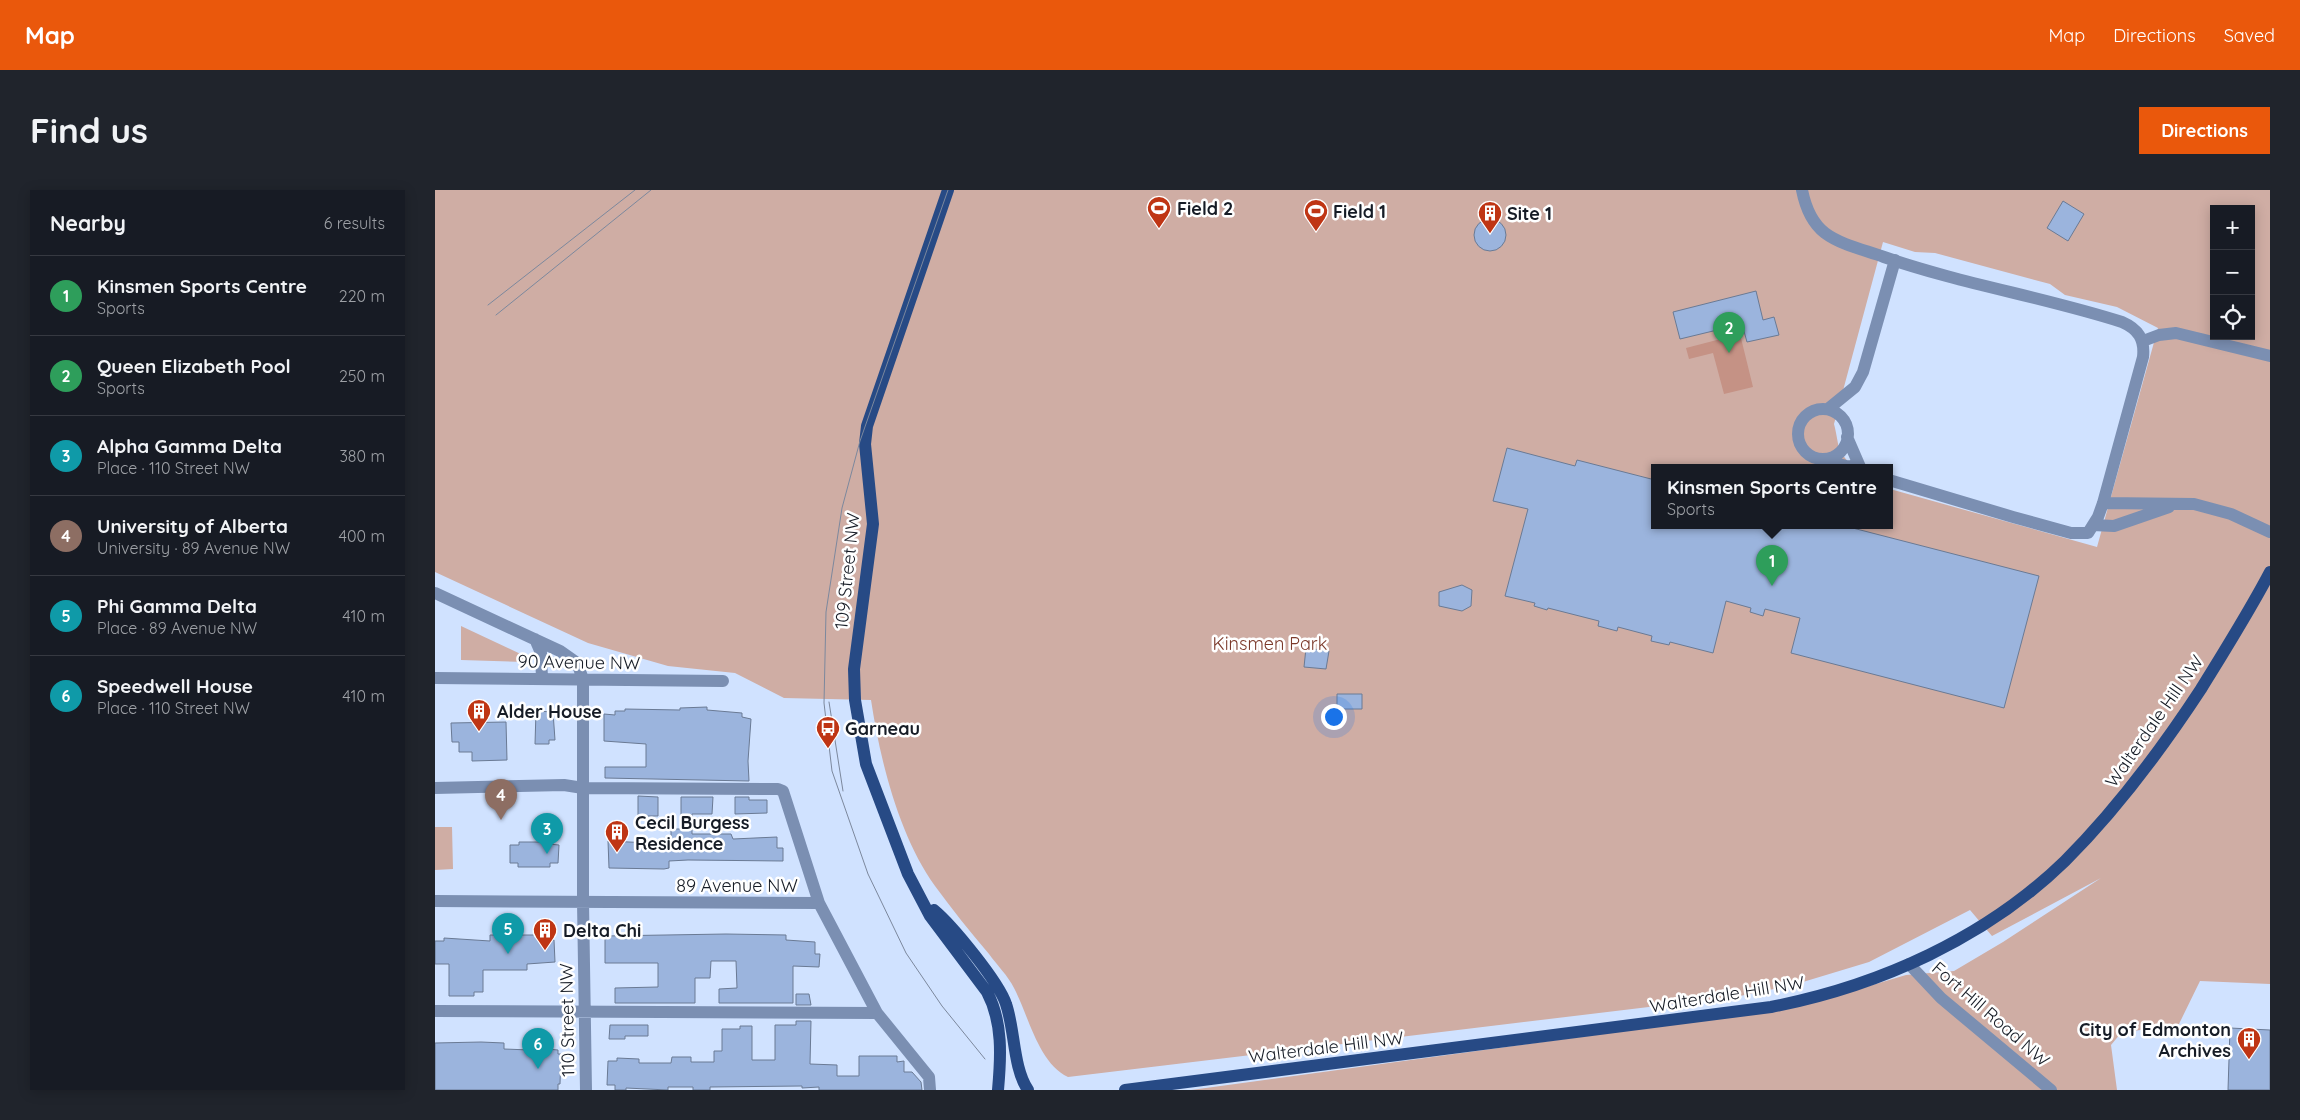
<!DOCTYPE html>
<html lang="en">
<head>
<meta charset="utf-8">
<style>
  :root { --surface:#171b24; --page:#20242c; --text:#f1f3f6; --muted:#9ea1a6; --line:#363941; --accent:#ea580c }
  body { margin:0; font-family:Quicksand,sans-serif; background:var(--page); color:var(--text) }
  .controls { position:absolute; right:15px; top:15px; display:grid; overflow:hidden; border-radius:0px; box-shadow:0 2px 12px #0003 }
  .controls button { width:45px; height:45px; display:grid; place-items:center; padding:0; border:0; border-bottom:1px solid var(--line); background:var(--surface); color:var(--text); font:25px sans-serif }
  .you { position:absolute; left:898px; top:526px; width:18px; height:18px; margin:-12px; border:4px solid #fff; border-radius:50%; background:#1a73e8; box-shadow:0 0 0 8px #1a73e833 }
  .badge { display:grid; place-items:center; width:32px; height:32px; border-radius:50%; background:var(--accent); color:#fff; font-size:16px; font-weight:700 }
  .pin { position:absolute; translate:-50% -41px; filter:drop-shadow(0 1px 2px #0008) }
  .pin::after { content:''; position:absolute; top:26px; width:18px; height:15px; background:inherit; clip-path:polygon(0 0,100% 0,50% 100%) }
  .popup { position:absolute; left:1216px; top:274px; width:242px; height:65px; box-sizing:border-box; display:grid; place-content:center; border-radius:0px; background:var(--surface); filter:drop-shadow(0 1px 4px #0005); font-size:16px; white-space:nowrap; color:var(--muted) }
  .popup b { font-size:19px; color:var(--text) }
  .popup::after { content:''; position:absolute; left:50%; top:100%; margin-left:-10px; border:10px solid transparent; border-top-color:var(--surface) }
  .list { margin:0; padding:0; list-style:none }
  h2 { display:flex; justify-content:space-between; align-items:center; height:65px; margin:0; padding:0 20px; font-size:21px }
  h2 small { font-size:16px; font-weight:400; color:var(--muted) }
  .list li { display:grid; grid-template-columns:32px 1fr auto; gap:15px; align-items:center; box-sizing:border-box; height:80px; padding:0 20px; border-top:1px solid var(--line) }
  .list b { display:block; font-size:19px; white-space:nowrap }
  .list p { margin:0; font-size:16px; white-space:nowrap; color:var(--muted) }
  .list em { font-size:16px; font-style:normal; color:var(--muted) }
  .icon { flex:none; width:28px; height:28px; fill:none; stroke:currentColor; stroke-width:2; stroke-linecap:round; stroke-linejoin:round }
  .map { position:relative; flex:none; width:1835px; height:900px; overflow:hidden; border-radius:0px }
  header { display:flex; align-items:center; gap:30px; box-sizing:border-box; height:70px; padding:0 25px; background:var(--accent); color:#fff }
  header strong { font-size:24px }
  nav { display:flex; gap:28px; margin-inline-start:auto; font-size:18px }
  .intro { display:flex; align-items:center; justify-content:space-between; box-sizing:border-box; height:120px; padding:0 30px }
  h1 { margin:0; font-size:35px }
  .button { padding:12px 22px; border-radius:0px; background:var(--accent); color:#fff; font-size:18px; font-weight:700 }
  main { display:flex; gap:30px; padding:0 30px }
  aside { flex:1; background:var(--surface); border-radius:0px; box-shadow:0 2px 12px #0003 }
  .map>svg:first-child { display:block }
  .green { fill:#cfada4; fill-rule:evenodd }
  .water { fill:#c59285 }
  .building { fill:#9bb4dd; stroke:#6a7a94 }
  .lines { fill:none; stroke-linecap:round; stroke-linejoin:round }
  .minor { stroke:#7b8fb2; stroke-width:12 }
  .major { stroke:#274a85; stroke-width:12 }
  .tram { stroke:#7c889d; stroke-width:1 }
  .labels { text-anchor:middle; dominant-baseline:central; stroke-width:5; stroke-linejoin:round; paint-order:stroke }
  .poi-label { font-size:18px; font-weight:bold; fill:#161c26; stroke:#fff; text-anchor:start }
  .street-label { font-size:18px; fill:#161c26; stroke:#fff }
  .park-label { font-size:18px; fill:#7c3a2b; stroke:#fff }
</style>
</head>
<body>
<header>
<strong>Map</strong>
<nav><a>Map</a><a>Directions</a><a>Saved</a></nav>
</header>
<div class="intro"><h1>Find us</h1><a class="button">Directions</a></div>
<main>
<aside>
<h2>Nearby<small>6 results</small></h2>
<ul class="list">
<li><span class="badge" style="background:#2e9e5b">1</span><div><b>Kinsmen Sports Centre</b><p>Sports</p></div><em>220 m</em></li>
<li><span class="badge" style="background:#2e9e5b">2</span><div><b>Queen Elizabeth Pool</b><p>Sports</p></div><em>250 m</em></li>
<li><span class="badge" style="background:#0f9aa8">3</span><div><b>Alpha Gamma Delta</b><p>Place · 110 Street NW</p></div><em>380 m</em></li>
<li><span class="badge" style="background:#8d6e63">4</span><div><b>University of Alberta</b><p>University · 89 Avenue NW</p></div><em>400 m</em></li>
<li><span class="badge" style="background:#0f9aa8">5</span><div><b>Phi Gamma Delta</b><p>Place · 89 Avenue NW</p></div><em>410 m</em></li>
<li><span class="badge" style="background:#0f9aa8">6</span><div><b>Speedwell House</b><p>Place · 110 Street NW</p></div><em>410 m</em></li>
</ul>
</aside>
<div class="map">
<svg width="1835" height="900" viewBox="0 0 1835 900">
  <rect width="100%" height="100%" fill="#d0e2ff"/>
  <path class="green" d="M0 0H1835V794L1765 791 1744 834 1686 843 1676 855 1682 900H756L1233 835 1387 810 1471 785 1519 781 1568 752 1666 688 1557 746 1535 720 1434 772 1358 795 1305 806 633 887C603 873 593 824 579 798 573 786 562 775 554 764 535 742 517 719 500 696 464 646 445 570 436 510L349 508 300 483 233 476 153 453 0 382ZM1779 19H1816V146H1779ZM1448 52 1480 62 1500 63 1615 94 1630 105 1682 117 1723 138 1662 357 1455 299 1454 335H1220V277H1418C1400 258 1405 257 1399 234Z
    M26 436 94 468 90 472 26 470Z
    M0 637H17L18 679 0 680Z"/>
  <path class="water" d="M1305 144 1318 197 1289 204 1278 163 1254 169 1251 158Z"/>
  <path class="building" d="M1628 11 1649 24 1633 51 1612 38Z
    M1039 45a16 16 0 1 1 32 0a16 16 0 1 1-32 0Z
    M1321 101 1328 130 1339 127 1344 145 1312 152 1307 134 1245 149 1238 122Z
    M1072 258 1140 276 1142 270 1220 290V335H1406L1604 386 1569 518 1356 463 1365 428 1330 419 1328 426 1315 422 1316 418 1291 411 1278 463 1235 452 1234 455 1216 451 1217 446 1183 437 1182 441 1163 436 1164 431 1113 418 1112 420 1099 416 1100 413 1070 406 1093 319 1058 311Z
    M1027 395 1037 400 1036 416 1027 421 1004 416V402Z
    M871 458 894 461 891 479 869 477Z
    M902 504H927V519H902Z
    M272 517V520L307 523V527L316 529 313 571 314 591 170 588V577H211V554L169 551V524L180 525V521H190V519L245 520V518Z
    M101 521 118 522 120 550H114V554H100Z
    M71 532 72 570 37 571V562H24V552H17L16 533Z
    M203 606 223 607V626H203Z
    M246 607H278L277 624H257V644H296L298 649 342 647V658H348V671L253 670 234 671V678L229 679 174 678 173 651 236 654V639H246Z
    M300 607H314V610H332V623L300 624Z
    M84 652H114V654L124 655 123 673H115V677H83V673H75V655H84Z
    M291 744 351 745V750L380 752V764H385L384 777 358 776V813H284V799L302 798 301 771H276L275 788H260V813H180V798L223 797V773H170V746Z
    M55 745H110V750H119L120 772 92 774V780H48V802H39V806H14V774H0V751H9V748L55 751Z
    M361 804H374L376 815H361Z
    M361 831H376L375 874 402 875V886H424V866H462V872L469 871V882H477L486 892 487 900H384V897L367 898V896L275 897V900H258V897H233V900L191 898V900H180V895H172L173 871H182V868L204 869V873H236L237 867H256V872H279V861H287V839H305V836H317V870H340V835H361Z
    M175 835H213V846H190V849H174Z
    M1795 838 1835 840V900H1793Z
    M46 852 69 853V859L95 860V854L112 855V859L123 860V864H126L125 894H123V900H0V853Z"/>
  <g class="lines">
    <path class="minor" d="M1367 0C1370 15 1377 33 1390 43 1406 55 1430 60 1449 67 1527 94 1609 107 1687 132 1703 139 1710 149 1708 167L1668 313 1663 327 1653 343H1636L1578 327 1454 290
      M1708 151 1724 145 1741 143 1835 166
      M1393 219 1420 197 1428 182 1460 70
      M1363 244a25 25 0 1 1 50 0a25 25 0 1 1-50 0Z
      M1412 247 1425 277
      M1386 269 1411 276 1425 277
      M1668 313 1759 314 1796 324 1835 342
      M1658 335 1679 336 1734 317
      M0 403 125 461 142 473 148 489V712L151 900
      M100 449 106 463 107 489
      M0 488 288 491
      M0 598 129 595 148 598 343 599 348 601 384 713 442 823 494 887 495 900
      M0 711 384 713
      M1474 774 1506 808 1616 900
      M0 821 442 823"/>
    <path class="major" d="M513 0 432 236 430 254 438 334 419 479 420 510 431 574 473 684 495 726 552 802C568 832 566 867 563 900
      M499 720C517 735 564 792 571 814 580 840 578 878 593 900
      M690 900 1336 817C1444 796 1551 748 1630 671 1682 619 1726 560 1766 499 1790 460 1814 422 1835 382"/>
    <path class="tram" d="M513 0 425 251 407 318 391 422 389 513 397 581 433 684 471 763 507 816 550 869
      M53 115 200 0
      M61 125 216 0
      M394 512 408 601"/>
  </g>
  <defs>
    <g id="stadium-pin" transform="scale(1.25)"><path d="M0 17L-7.5 6A9.5 9.5 0 1 1 7.5 6Z" fill="#bf3514" stroke="#fff"/><path d="M0-5a6.5 5 0 1 0 0 10a6.5 5 0 1 0 0-10ZM-3.5-1.8h7v3.6h-7Z" fill="#fff"/></g>
    <g id="building-pin" transform="scale(1.25)"><path d="M0 17L-7.5 6A9.5 9.5 0 1 1 7.5 6Z" fill="#bf3514" stroke="#fff"/><path d="M-4-6H4V6H1V3H-1V6H-4ZM-2.5-4.3h1.7v1.8h-1.7ZM.8-4.3h1.7v1.8H.8ZM-2.5-1h1.7V.8h-1.7ZM.8-1h1.7V.8H.8Z" fill="#fff"/></g>
    <g id="bus-pin" transform="scale(1.25)"><path d="M0 17L-7.5 6A9.5 9.5 0 1 1 7.5 6Z" fill="#bf3514" stroke="#fff"/><path d="M-5-6H5V4H4V6H2V4H-2V6H-4V4H-5ZM-3.5-4V0h7V-4ZM-3.5 1.2v1.5H-2V1.2ZM2 1.2v1.5H3.5V1.2Z" fill="#fff"/></g>
  </defs>
  <g fill-rule="evenodd">
    <use href="#stadium-pin" x="724" y="18"/>
    <use href="#stadium-pin" x="881" y="21"/>
    <use href="#building-pin" x="1055" y="23"/>
    <use href="#building-pin" x="44" y="521"/>
    <use href="#bus-pin" x="393" y="538"/>
    <use href="#building-pin" x="182" y="642"/>
    <use href="#building-pin" x="110" y="740"/>
    <use href="#building-pin" x="1814" y="849"/>
  </g>
  <g class="labels">
    <g class="poi-label">
      <text x="742" y="18">Field 2</text>
      <text x="898" y="21">Field 1</text>
      <text x="1072" y="23">Site 1</text>
      <text x="62" y="521">Alder House</text>
      <text x="410" y="538">Garneau</text>
      <text x="200" y="632">Cecil Burgess<tspan x="200" dy="21">Residence</tspan></text>
      <text x="128" y="740">Delta Chi</text>
      <text x="1796" y="839" text-anchor="end">City of Edmonton<tspan x="1796" dy="21">Archives</tspan></text>
    </g>
    <g class="street-label">
      <text transform="translate(412 381) rotate(-84)">109 Street NW</text>
      <text transform="translate(144 472) rotate(1)">90 Avenue NW</text>
      <text transform="translate(1719 531) rotate(-55)">Walterdale Hill NW</text>
      <text x="302" y="695">89 Avenue NW</text>
      <text transform="translate(1292 804) rotate(-9)">Walterdale Hill NW</text>
      <text transform="translate(1556 824) rotate(41)">Fort Hill Road NW</text>
      <text transform="translate(132 830) rotate(-91)">110 Street NW</text>
      <text transform="translate(891 857) rotate(-7)">Walterdale Hill NW</text>
    </g>
    <g class="park-label">
      <text x="835" y="453">Kinsmen Park</text>
    </g>
  </g>
</svg>
<div class="controls">
<button>+</button>
<button>−</button>
<button><svg class="icon" aria-label="locate" viewBox="0 0 24 24"><circle cx="12" cy="12" r="6"/><path d="M12 2v4M12 18v4M2 12h4M18 12h4"/></svg></button>
</div>
<div class="you"></div>
<div class="pin badge" style="left:1337px;top:396px;background:#2e9e5b">1</div>
<div class="popup"><b>Kinsmen Sports Centre</b>Sports</div>
<div class="pin badge" style="left:1294px;top:163px;background:#2e9e5b">2</div>
<div class="pin badge" style="left:112px;top:664px;background:#0f9aa8">3</div>
<div class="pin badge" style="left:66px;top:630px;background:#8d6e63">4</div>
<div class="pin badge" style="left:73px;top:764px;background:#0f9aa8">5</div>
<div class="pin badge" style="left:103px;top:879px;background:#0f9aa8">6</div>
</div>
</main>
</body>
</html>
